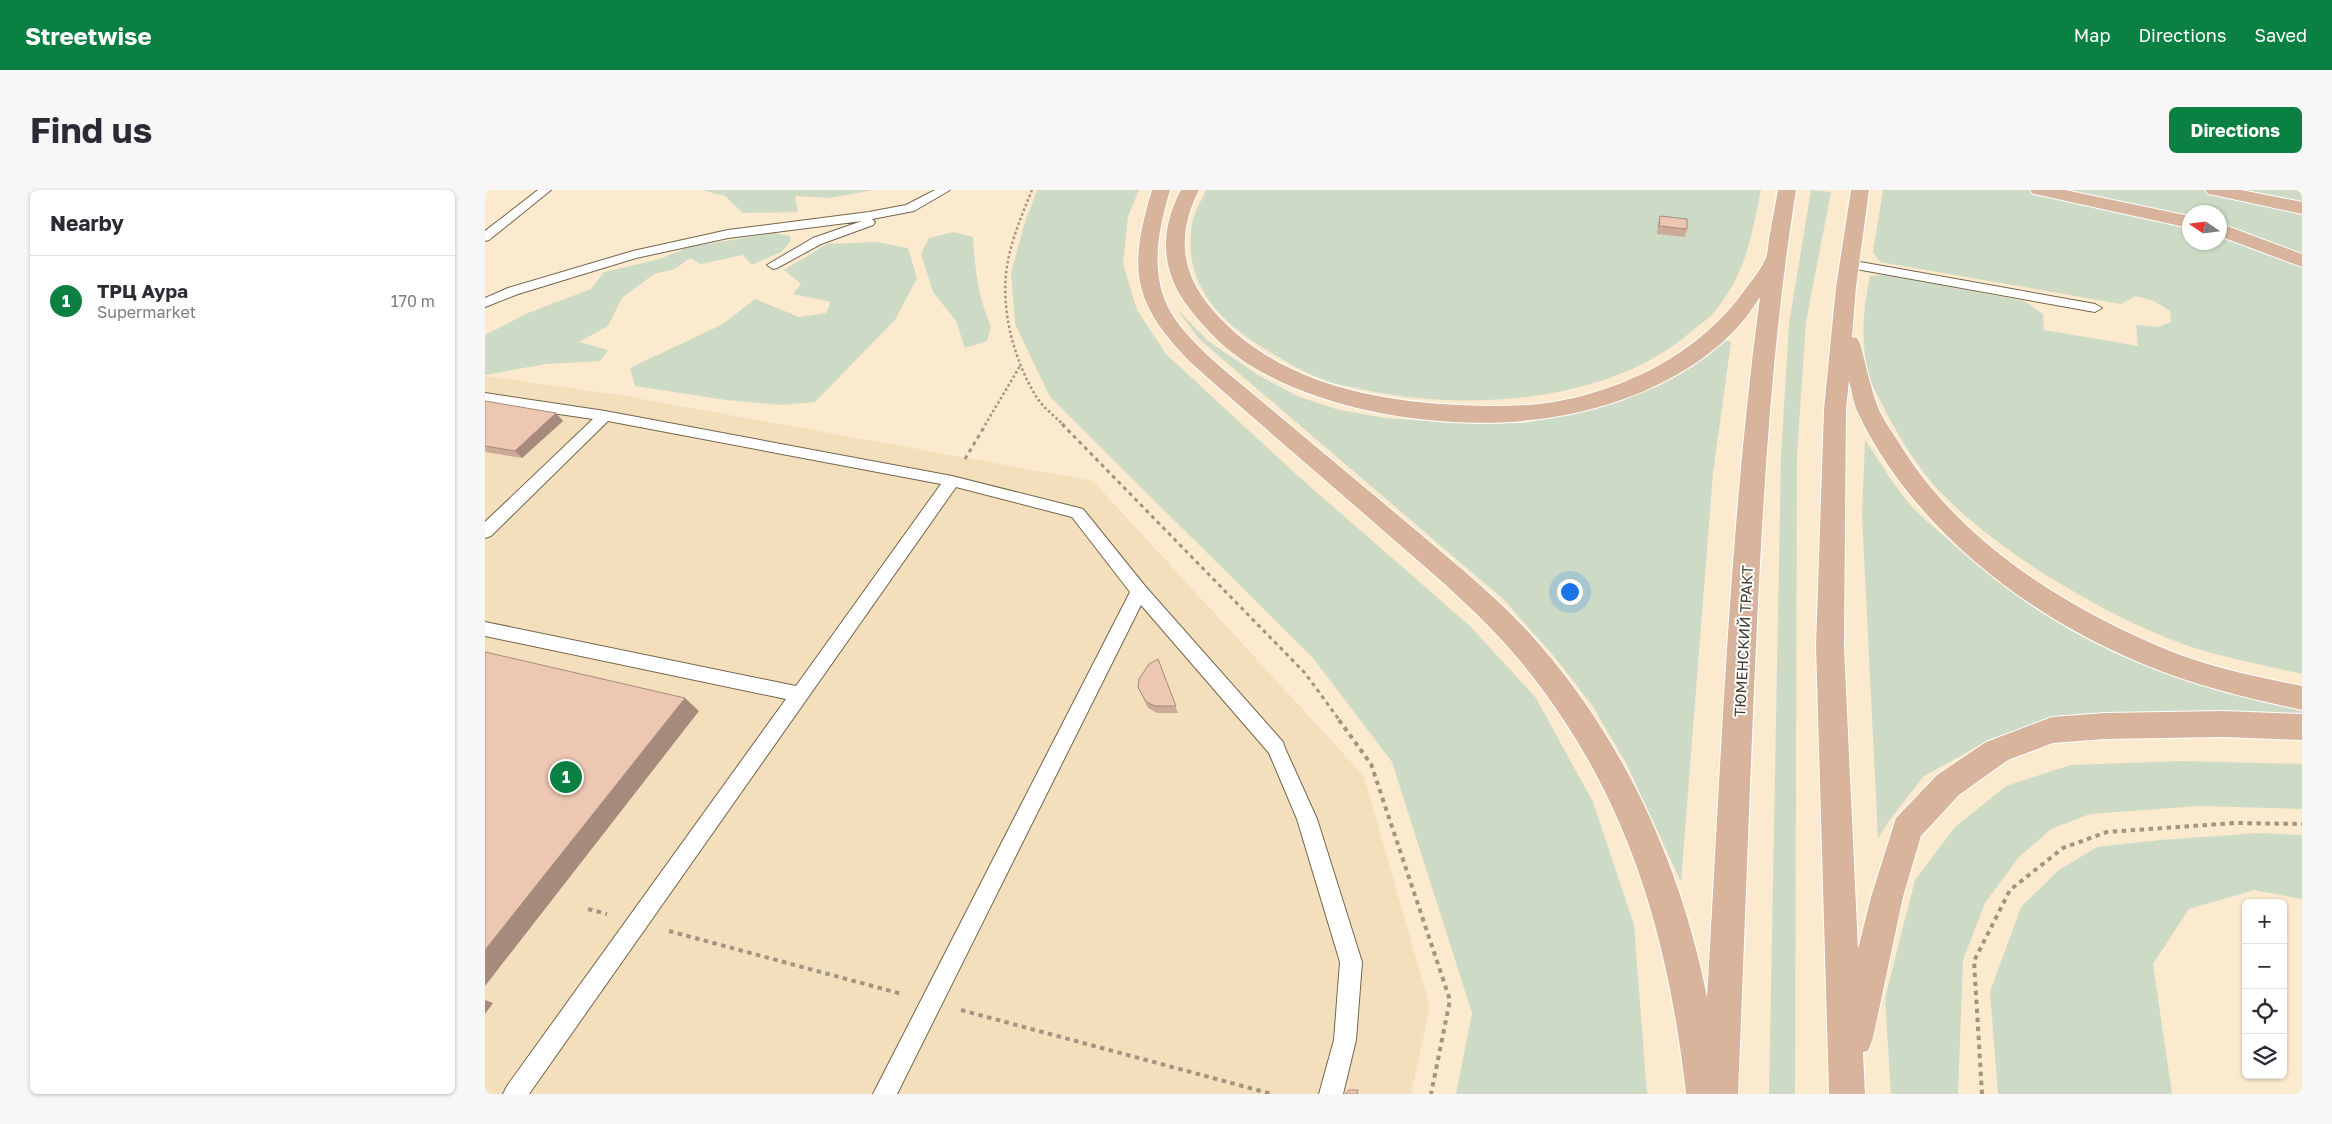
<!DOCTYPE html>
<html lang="en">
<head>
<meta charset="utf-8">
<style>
  :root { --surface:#fff; --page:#f7f7f7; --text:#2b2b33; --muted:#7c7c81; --line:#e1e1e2; --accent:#0b8043 }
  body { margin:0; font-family:"Golos Text",sans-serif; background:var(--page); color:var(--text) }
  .controls { position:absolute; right:15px; bottom:15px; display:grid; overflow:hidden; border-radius:8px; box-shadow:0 1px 4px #0004 }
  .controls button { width:45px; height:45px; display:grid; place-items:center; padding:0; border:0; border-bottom:1px solid var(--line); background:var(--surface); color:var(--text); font:25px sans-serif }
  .compass { position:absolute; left:1697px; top:15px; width:45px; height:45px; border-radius:50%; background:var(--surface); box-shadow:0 1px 4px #0004; rotate:283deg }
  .you { position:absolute; left:1084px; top:401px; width:18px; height:18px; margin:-12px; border:4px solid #fff; border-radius:50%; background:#1a73e8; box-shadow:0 0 0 8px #1a73e833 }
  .badge { display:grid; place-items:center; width:32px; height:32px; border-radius:50%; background:var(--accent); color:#fff; font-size:16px; font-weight:700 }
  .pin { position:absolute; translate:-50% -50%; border:2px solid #fff; box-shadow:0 1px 5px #0006 }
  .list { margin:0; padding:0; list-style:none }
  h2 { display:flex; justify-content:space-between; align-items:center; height:65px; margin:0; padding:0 20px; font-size:21px }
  h2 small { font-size:16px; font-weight:400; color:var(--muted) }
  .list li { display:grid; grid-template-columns:32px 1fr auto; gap:15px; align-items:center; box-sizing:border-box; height:90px; padding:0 20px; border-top:1px solid var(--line) }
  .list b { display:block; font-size:19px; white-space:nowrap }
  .list p { margin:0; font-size:16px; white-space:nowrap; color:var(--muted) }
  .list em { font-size:16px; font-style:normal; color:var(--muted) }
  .icon { flex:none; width:28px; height:28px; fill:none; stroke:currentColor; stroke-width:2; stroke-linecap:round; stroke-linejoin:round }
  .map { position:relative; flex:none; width:1817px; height:904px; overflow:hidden; border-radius:8px }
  header { display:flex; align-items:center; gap:30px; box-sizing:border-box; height:70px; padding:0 25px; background:var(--accent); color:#fff }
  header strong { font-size:24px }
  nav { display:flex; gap:28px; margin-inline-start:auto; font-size:18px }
  .intro { display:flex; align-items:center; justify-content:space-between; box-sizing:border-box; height:120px; padding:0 30px }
  h1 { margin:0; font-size:35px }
  .button { padding:12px 22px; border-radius:8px; background:var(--accent); color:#fff; font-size:18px; font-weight:700 }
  main { display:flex; gap:30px; padding:0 30px }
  aside { flex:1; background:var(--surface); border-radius:8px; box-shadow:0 1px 4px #0004 }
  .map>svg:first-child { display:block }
  .built { fill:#f3dfbb }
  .green { fill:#cddbc6; fill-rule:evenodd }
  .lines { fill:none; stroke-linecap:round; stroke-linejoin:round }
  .service-casing { stroke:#74654c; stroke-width:2 }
  .primary-casing { stroke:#fff; stroke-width:2 }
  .path-far2 { stroke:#a19582; stroke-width:2.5; stroke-dasharray:2.5 2.5; stroke-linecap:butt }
  .path-far1 { stroke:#a19582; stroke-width:3; stroke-dasharray:4 4; stroke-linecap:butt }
  .path { stroke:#a19582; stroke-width:4; stroke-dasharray:4.5 4.5; stroke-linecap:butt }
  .service { fill:#fff; fill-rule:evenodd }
  .primary { fill:#d9b49c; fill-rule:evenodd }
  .wall { fill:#ccab98 }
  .shaded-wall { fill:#a68b7c }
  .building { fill:#edc7b1; stroke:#a68b7c }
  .labels { text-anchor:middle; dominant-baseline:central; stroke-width:4; stroke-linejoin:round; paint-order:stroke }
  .street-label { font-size:15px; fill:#423c31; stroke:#fff }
</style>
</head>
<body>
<header>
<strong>Streetwise</strong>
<nav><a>Map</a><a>Directions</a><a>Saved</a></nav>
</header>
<div class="intro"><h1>Find us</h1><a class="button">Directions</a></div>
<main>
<aside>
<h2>Nearby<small></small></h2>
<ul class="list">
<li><span class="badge">1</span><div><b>ТРЦ Аура</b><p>Supermarket</p></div><em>170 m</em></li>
</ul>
</aside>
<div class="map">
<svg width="1817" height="904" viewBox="0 0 1817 904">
  <rect width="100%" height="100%" fill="#fbeace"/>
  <path class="built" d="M0 186 135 205 608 291 879 586 945 817 926 904H0Z"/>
  <path class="green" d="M217 0H389L345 8 310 6 313 22 258 23 240 6Z
    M552 0H654L643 26 638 74 652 120 681 164 813 286 985 436 1051 508 1108 612 1149 735 1162 904H971L987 823 907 572 828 468 565 207 530 134 526 83 539 35Z
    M721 0H1276C1267 45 1261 82 1231 120 1225 128 1215 134 1207 141 1124 214 978 222 875 199 863 196 850 194 839 190 817 182 795 168 775 156 730 127 698 91 707 34 709 23 716 11 721 0Z
    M1326 0 1346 2 1321 132 1312 264 1310 904H1284L1296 265 1304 134Z
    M1398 0H1817V484C1774 474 1723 465 1682 448 1605 416 1503 356 1447 293 1429 271 1413 245 1400 220 1395 209 1387 198 1384 186 1375 152 1378 119 1385 86L1400 85 1539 111 1558 124 1559 140 1653 156 1651 135 1673 137 1686 132 1685 121 1669 111 1651 106 1636 114 1395 72 1388 62ZM1704 22H1734V52H1704Z
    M468 42 488 47C490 79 493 107 506 137L502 151 480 158 471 131 448 102 436 64 444 48Z
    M289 43 305 46 306 51 296 62 267 75 258 65 216 74 205 68 190 79 169 84 137 108 123 136 94 152 123 160 115 171 61 174 0 185V145L43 123 106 99 119 82 175 69 204 57Z
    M391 52 423 58 432 88 410 130 330 212 296 215 241 210 150 196 145 178 238 134 270 109 314 127 341 123 346 112 308 104 316 94 299 80 342 54Z
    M691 118 723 151 773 185 812 206 854 220 901 228 967 233H1039L1094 222 1149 205 1207 175 1240 150 1246 152 1228 283 1196 692 1141 573 1107 515 1068 465 1018 409 714 149Z
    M1380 250C1394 270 1407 293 1423 312 1433 325 1447 335 1459 346 1556 435 1687 498 1817 519V525L1562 531 1506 549 1439 586 1403 632 1393 649 1377 325Z
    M1697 571 1817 574V619L1715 616 1605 624 1566 639 1534 667 1500 713 1478 770 1473 904H1406L1400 808 1430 690 1470 637 1521 596 1586 575Z
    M1774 643 1817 645V709L1769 700 1704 719 1668 774 1687 904H1513L1505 802 1536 717 1574 680 1612 657 1675 650Z"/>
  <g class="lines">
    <g class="service-casing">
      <path id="service" d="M53 0H66L4 50 0 51V41Z
        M450 0H465L429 21 387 29 390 32 388 35 336 54 292 78 288 79 282 75 328 48 377 31 243 48 151 68 33 104 0 117V108L23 98 148 61 243 40 384 22 421 15Z
        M1364 70 1610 114 1617 118 1610 122 1360 77 1358 74Z
        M0 203 120 221 467 286 598 319 660 396 798 552 800 558 832 629 877 772 871 850 858 904H834L849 850 855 772 812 629 784 563 656 415 412 904H388L645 402 587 327 471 297 44 904H18L22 896 301 509 0 446V432L311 496 456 294 123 231 6 346 0 348V332L108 229 0 213Z"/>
    </g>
    <g class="primary-casing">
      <path id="primary" d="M667 0H685C674 38 665 77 682 115 699 152 755 192 786 219 837 262 888 304 939 347 979 381 1021 415 1055 455 1141 554 1197 679 1222 807 1236 574 1244 339 1275 107 1266 121 1256 135 1244 146 1197 192 1126 219 1063 228 969 242 844 225 763 174 741 160 723 142 707 122 676 85 673 42 696 0H714C692 44 695 82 727 119 787 190 884 211 973 215 1012 217 1051 217 1089 208 1155 192 1219 157 1259 101 1266 91 1275 81 1280 70 1283 64 1283 56 1284 49 1287 33 1290 16 1293 0H1311C1289 137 1280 274 1273 412 1265 576 1260 740 1253 904H1201C1183 742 1141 600 1036 472 999 427 954 389 910 351 842 291 773 233 705 172 647 112 643 79 667 0Z
        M1366 0H1384L1371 97 1367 147 1372 148 1375 153C1381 175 1386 201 1395 222 1400 232 1407 242 1413 251 1472 350 1580 418 1685 461 1728 478 1772 487 1817 496V520C1766 509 1716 497 1668 478 1548 431 1429 341 1373 223 1368 213 1367 201 1364 191L1361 219 1359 456 1373 759 1386 707 1411 628 1452 585 1501 552 1567 527 1620 523 1738 521 1817 524V550L1738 547 1620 549 1568 553 1523 570 1474 605 1436 646 1418 707 1388 848 1383 861 1378 862 1380 904H1344L1331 456 1339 219 1351 97Z
        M1545 0H1580L1704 26V38L1554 5 1548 4Z
        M1720 0H1756L1817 12V24L1729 5 1723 4Z
        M1734 33 1817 64V77L1734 46Z"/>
    </g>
    <path class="path-far2" d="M547 0C536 27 524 55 521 84 517 126 530 172 552 208 559 218 570 227 579 235
      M500 235 535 176"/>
    <path class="path-far1" d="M577 234 820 483 855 531
      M480 269 501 234"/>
    <path class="path" d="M854 530 886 574 965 810 946 904
      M103 719 122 724
      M184 741 417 804
      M476 820 787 904
      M1497 904 1489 771 1525 700 1578 658 1622 642 1750 633 1817 634"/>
    <use href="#service" class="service"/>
    <use href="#primary" class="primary"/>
  </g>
  <path class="wall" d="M1175 26 1202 39 1200 47 1172 44 1173 34Z
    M0 211 71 223 78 231 37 268 0 262Z
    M673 469 693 523H672L663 518 653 497Z"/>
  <path class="shaded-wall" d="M71 223 78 231 37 268 30 261Z
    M200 508 214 521 0 796V760Z
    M0 810 8 813 0 824Z"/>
  <path class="building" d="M1175 26 1202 29V39L1174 36Z
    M0 211 71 223 30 261 0 256Z
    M0 462 200 508 0 760Z
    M673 469 691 516H670L661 512 653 497 654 489 664 474Z
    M864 900H873L872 904H860Z"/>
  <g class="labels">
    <g class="street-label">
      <text transform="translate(1258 451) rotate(-87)">ТЮМЕНСКИЙ ТРАКТ</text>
    </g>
  </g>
</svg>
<div class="controls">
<button>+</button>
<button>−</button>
<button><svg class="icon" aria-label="locate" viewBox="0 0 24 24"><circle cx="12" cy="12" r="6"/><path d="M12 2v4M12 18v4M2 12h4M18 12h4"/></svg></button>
<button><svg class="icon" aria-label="layers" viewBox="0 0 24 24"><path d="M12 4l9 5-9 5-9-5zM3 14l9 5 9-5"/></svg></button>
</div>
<svg class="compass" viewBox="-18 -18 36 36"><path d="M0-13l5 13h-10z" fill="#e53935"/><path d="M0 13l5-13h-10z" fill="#7c7c81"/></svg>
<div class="you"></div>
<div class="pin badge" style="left:81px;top:587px">1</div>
</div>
</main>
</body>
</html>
